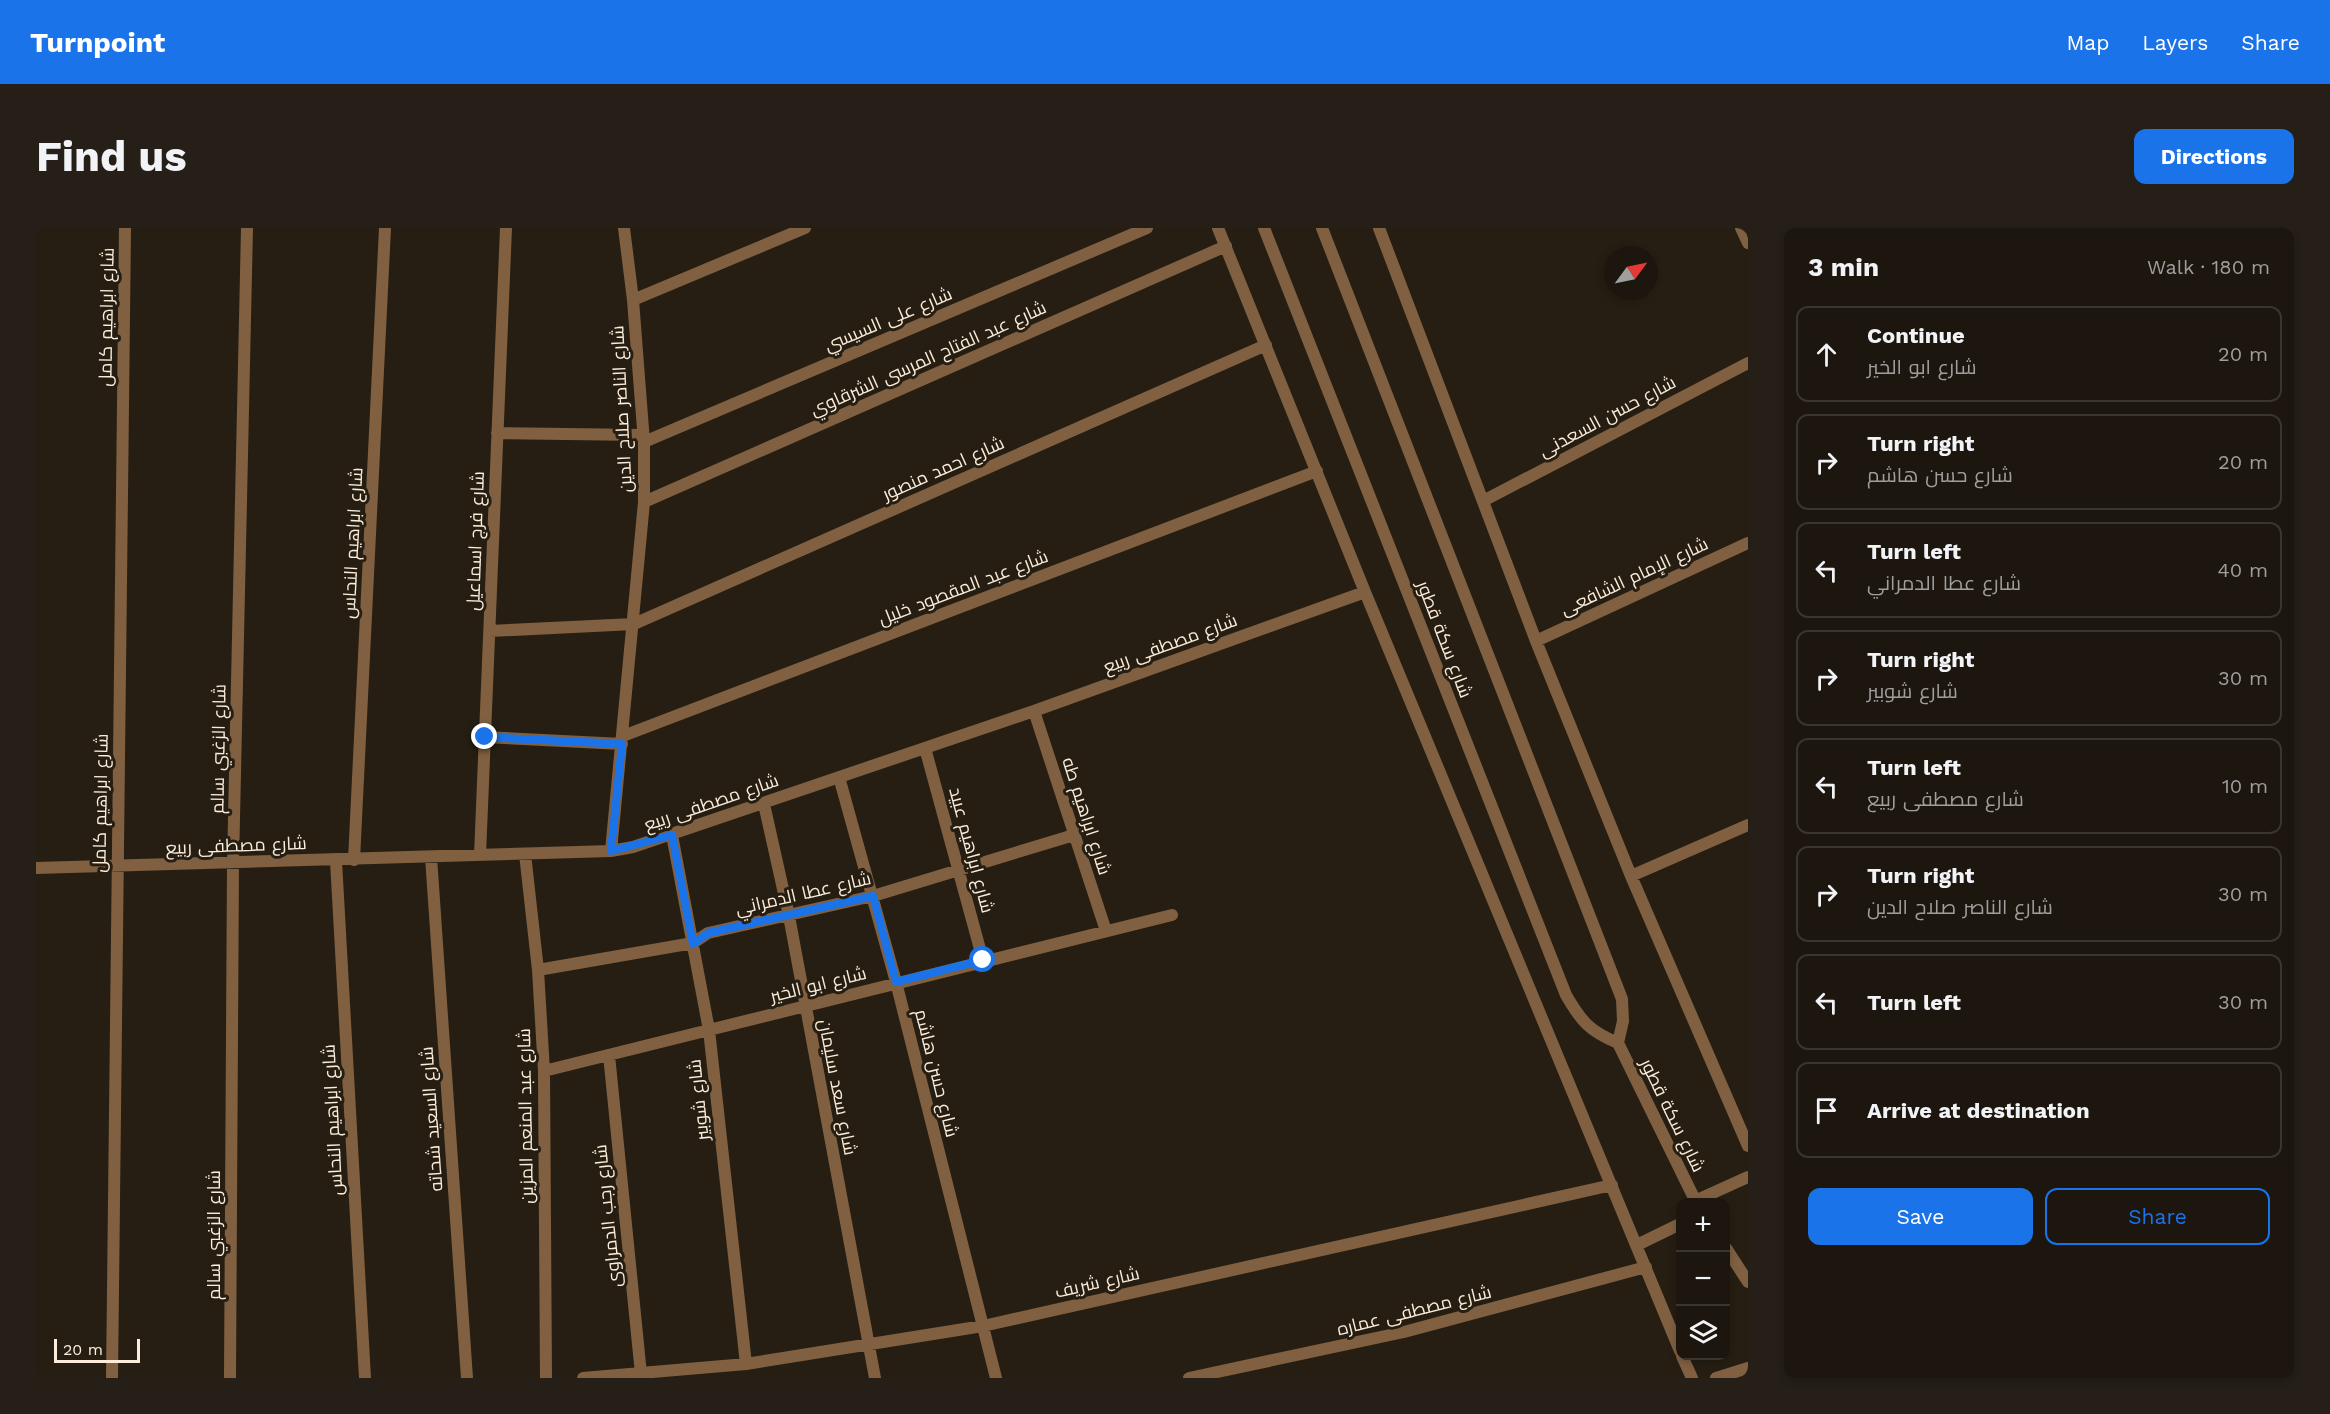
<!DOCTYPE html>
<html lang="en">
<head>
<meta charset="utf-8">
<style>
  :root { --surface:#1c160e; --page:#251f17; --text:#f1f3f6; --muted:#a09f9e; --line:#3a352e; --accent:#1a73e8 }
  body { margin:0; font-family:"Work Sans",Cairo,sans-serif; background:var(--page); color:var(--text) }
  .controls { position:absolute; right:18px; bottom:18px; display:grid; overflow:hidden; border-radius:12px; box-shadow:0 3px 9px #0003 }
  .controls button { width:54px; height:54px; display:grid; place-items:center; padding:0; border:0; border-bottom:2px solid var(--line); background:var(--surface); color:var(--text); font:30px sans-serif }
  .compass { position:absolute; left:1568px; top:18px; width:54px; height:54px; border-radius:50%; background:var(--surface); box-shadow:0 3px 9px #0003; rotate:57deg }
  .scale { position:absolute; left:18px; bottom:15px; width:86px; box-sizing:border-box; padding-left:6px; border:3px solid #fbedda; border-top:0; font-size:16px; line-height:21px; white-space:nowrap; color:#fbedda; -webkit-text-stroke:4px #261e12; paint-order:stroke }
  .stop { position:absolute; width:18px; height:18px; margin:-14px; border:4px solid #1a73e8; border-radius:50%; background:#fff }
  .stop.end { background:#1a73e8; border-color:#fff; box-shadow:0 2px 6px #0008 }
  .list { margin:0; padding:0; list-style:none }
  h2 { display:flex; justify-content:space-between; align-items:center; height:78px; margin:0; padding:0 24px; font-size:26px }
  h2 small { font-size:20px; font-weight:400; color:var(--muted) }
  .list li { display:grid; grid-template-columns:39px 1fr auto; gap:18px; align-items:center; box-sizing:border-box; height:96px; margin:0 12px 12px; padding:0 12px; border:2px solid var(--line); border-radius:12px }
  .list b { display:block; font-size:22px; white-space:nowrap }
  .list p { margin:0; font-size:20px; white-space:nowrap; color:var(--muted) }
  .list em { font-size:20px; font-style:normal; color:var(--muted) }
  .actions { display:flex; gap:12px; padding:18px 24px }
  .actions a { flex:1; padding:14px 0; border:2px solid var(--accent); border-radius:12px; text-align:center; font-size:21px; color:var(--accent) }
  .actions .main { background:var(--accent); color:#fff }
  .icon { flex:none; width:33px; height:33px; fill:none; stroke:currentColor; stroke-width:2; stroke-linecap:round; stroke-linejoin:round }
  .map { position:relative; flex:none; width:1712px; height:1150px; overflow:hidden; border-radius:12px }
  header { display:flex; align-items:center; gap:36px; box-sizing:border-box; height:84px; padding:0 30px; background:var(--accent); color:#fff }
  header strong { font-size:28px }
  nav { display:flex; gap:33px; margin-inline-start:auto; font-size:21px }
  .intro { display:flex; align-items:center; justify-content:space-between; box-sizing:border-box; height:144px; padding:0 36px }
  h1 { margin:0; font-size:42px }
  .button { padding:15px 27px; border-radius:12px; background:var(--accent); color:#fff; font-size:21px; font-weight:700 }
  main { display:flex; gap:36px; padding:0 36px }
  aside { flex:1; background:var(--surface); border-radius:12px; box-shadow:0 3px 9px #0003 }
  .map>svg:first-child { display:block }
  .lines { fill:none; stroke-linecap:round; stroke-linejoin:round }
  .minor { stroke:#806041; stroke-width:12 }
  .route { stroke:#1a73e8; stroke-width:8 }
  .labels { text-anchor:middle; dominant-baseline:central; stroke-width:6; stroke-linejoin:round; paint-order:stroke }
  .street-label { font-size:18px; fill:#fbedda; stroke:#261e12 }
</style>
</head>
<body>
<header>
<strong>Turnpoint</strong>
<nav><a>Map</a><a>Layers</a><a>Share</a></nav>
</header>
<div class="intro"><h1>Find us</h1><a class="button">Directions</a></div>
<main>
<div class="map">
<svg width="1712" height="1150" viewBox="0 0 1712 1150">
  <rect width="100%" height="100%" fill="#261e12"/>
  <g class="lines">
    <path class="minor" d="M1182 0 1329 364 1644 1123
      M1228 0 1530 767C1545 793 1553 803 1582 815
      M1286 0 1586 771 1587 793 1582 815 1660 974
      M1343 0 1500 413 1595 648 1712 918
      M1705 0 1712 15
      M597 72 769 0
      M461 205 607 207
      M608 214 1111 0
      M1447 273 1712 135
      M608 274 1190 18
      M454 403 598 396 1230 117
      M1500 413 1712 315
      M998 483 1070 703
      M587 508 1281 243
      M449 509 586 516
      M889 520 947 732
      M803 549 860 754 960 1150
      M728 576 753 688 839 1150
      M636 607 673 802 710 1136
      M575 623 608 274V214L597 72 588 0
      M489 626 502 742 508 843 510 1150
      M444 627 470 0
      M395 629 431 1150
      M318 632 349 0
      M300 633 329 1150
      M0 640 575 623 597 619 998 483 1329 364
      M1595 648 1712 597
      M502 742 657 715 672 705 837 668 1038 607
      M573 827 605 1146
      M508 843 1136 687
      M1659 973 1712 949
      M1601 1017 1644 996
      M1690 1020 1712 1054
      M1646 1128 1656 1150
      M76 1150 89 0
      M194 1150 197 636 211 0
      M547 1150 710 1136 947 1098 1576 957
      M1153 1150 1368 1104 1610 1039
      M1680 1150 1712 1140"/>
  </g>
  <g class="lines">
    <path class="route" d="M449 509 586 516 575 623 636 607 657 716 672 705 837 668 860 754 947 732"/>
  </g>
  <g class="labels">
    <g class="street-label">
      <text transform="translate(70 89) rotate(-89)">شارع ابراهيم كامل</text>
      <text transform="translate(852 91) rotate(-23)">شارع على السيسي</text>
      <text transform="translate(892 130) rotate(-24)">شارع عبد الفتاح المرسى الشرقاوي</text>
      <text transform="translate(585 181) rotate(-93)">شارع الناصر صلاح الدين</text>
      <text transform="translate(1571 188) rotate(-28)">شارع حسن السعدنى</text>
      <text transform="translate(907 240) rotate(-24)">شارع احمد منصور</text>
      <text transform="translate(439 313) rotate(-88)">شارع فرج اسماعيل</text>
      <text transform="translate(316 315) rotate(-87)">شارع ابراهيم النحاس</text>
      <text transform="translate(1598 348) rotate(-25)">شارع الإمام الشافعى</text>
      <text transform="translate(927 359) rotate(-21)">شارع عبد المقصود خليل</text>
      <text transform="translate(1409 411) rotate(69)">شارع سكة قطور</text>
      <text transform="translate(1134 415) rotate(-20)">شارع مصطفى ربيع</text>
      <text transform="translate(182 521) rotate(-89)">شارع الزغبي سالم</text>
      <text transform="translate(675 574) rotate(-19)">شارع مصطفى ربيع</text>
      <text transform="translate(64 575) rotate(-89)">شارع ابراهيم كامل</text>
      <text transform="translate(1051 588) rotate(72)">شارع ابراهيم طه</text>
      <text transform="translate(200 617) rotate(-2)">شارع مصطفى ربيع</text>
      <text transform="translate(936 622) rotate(75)">شارع ابراهيم عبيد</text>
      <text transform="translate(767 665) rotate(-13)">شارع عطا الدمراني</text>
      <text transform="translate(782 756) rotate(-14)">شارع ابو الخير</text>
      <text transform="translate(901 845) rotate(76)">شارع حسن هاشم</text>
      <text transform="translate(802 859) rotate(79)">شارع سعد سليمان</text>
      <text transform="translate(662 872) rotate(-96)">شارع شوبير</text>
      <text transform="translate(1637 887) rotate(64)">شارع سكة قطور</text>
      <text transform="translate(489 888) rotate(-91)">شارع عبد المنعم المزين</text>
      <text transform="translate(395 891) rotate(-94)">شارع السعيد شحاته</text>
      <text transform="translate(296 892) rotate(-93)">شارع ابراهيم النحاس</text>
      <text transform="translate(571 988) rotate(-96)">شارع رجب الدمراوى</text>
      <text transform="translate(177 1007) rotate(-90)">شارع الزغبي سالم</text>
      <text transform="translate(1061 1054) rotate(-13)">شارع شريف</text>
      <text transform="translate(1378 1082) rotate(-14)">شارع مصطفى عماره</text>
    </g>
  </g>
</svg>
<div class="controls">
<button>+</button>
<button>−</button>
<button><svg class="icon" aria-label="layers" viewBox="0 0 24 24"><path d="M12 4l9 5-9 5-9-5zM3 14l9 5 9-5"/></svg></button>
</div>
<svg class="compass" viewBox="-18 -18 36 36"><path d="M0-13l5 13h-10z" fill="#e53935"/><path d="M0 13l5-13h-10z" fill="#a09f9e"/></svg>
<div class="scale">20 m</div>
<div class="stop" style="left:947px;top:732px"></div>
<div class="stop end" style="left:449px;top:509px"></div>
</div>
<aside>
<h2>3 min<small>Walk · 180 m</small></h2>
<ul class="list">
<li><svg class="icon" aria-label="ahead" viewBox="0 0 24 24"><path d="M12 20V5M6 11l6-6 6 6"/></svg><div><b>Continue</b><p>شارع ابو الخير</p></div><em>20 m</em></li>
<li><svg class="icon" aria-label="right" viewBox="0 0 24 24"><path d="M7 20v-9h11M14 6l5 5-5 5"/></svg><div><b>Turn right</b><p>شارع حسن هاشم</p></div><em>20 m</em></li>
<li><svg class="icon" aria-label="left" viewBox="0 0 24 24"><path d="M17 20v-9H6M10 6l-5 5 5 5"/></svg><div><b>Turn left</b><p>شارع عطا الدمراني</p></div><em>40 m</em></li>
<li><svg class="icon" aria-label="right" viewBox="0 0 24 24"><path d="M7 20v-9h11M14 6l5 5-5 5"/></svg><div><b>Turn right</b><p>شارع شوبير</p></div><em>30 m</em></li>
<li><svg class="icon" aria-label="left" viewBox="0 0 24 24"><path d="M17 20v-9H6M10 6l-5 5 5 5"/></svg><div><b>Turn left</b><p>شارع مصطفى ربيع</p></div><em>10 m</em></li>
<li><svg class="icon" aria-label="right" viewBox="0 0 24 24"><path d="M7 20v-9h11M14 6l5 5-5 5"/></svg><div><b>Turn right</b><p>شارع الناصر صلاح الدين</p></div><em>30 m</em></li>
<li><svg class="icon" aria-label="left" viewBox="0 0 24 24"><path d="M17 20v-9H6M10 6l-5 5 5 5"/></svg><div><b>Turn left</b></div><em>30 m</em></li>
<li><svg class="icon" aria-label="arrive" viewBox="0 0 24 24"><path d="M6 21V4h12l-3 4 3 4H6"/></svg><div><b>Arrive at destination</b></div></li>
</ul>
<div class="actions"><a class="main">Save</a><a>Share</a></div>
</aside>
</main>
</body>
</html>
